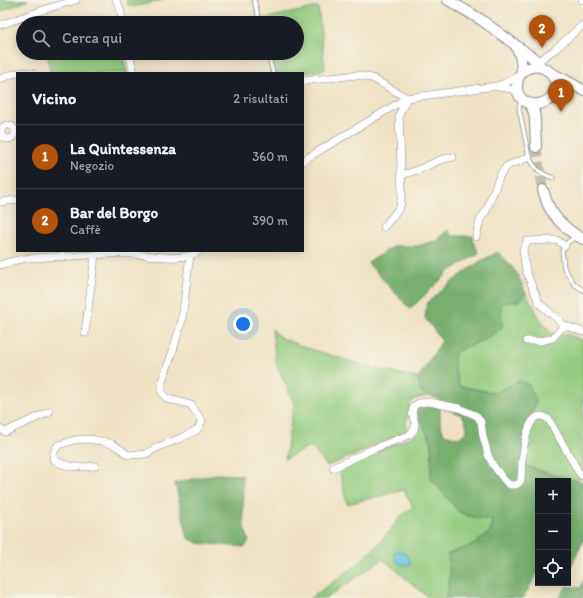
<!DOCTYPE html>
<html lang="it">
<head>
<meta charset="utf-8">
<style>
  :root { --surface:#171b24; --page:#20242c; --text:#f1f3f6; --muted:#9ea1a6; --line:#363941; --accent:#b45309 }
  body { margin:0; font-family:Itim,sans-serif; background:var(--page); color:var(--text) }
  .controls { position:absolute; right:12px; bottom:12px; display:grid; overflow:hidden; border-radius:0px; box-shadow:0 2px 10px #0003 }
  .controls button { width:36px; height:36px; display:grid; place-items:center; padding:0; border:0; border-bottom:1px solid var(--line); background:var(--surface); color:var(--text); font:20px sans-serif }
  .you { position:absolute; left:243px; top:324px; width:14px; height:14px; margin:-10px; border:3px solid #fff; border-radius:50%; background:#1a73e8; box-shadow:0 0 0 6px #1a73e833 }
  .badge { display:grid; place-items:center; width:26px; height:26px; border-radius:50%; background:var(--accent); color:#fff; font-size:13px; font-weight:700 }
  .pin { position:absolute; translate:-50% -33px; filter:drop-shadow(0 1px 2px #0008) }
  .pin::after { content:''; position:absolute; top:21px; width:14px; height:12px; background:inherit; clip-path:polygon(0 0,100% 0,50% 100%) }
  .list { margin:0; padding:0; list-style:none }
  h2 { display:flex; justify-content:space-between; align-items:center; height:52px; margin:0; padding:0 16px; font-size:17px }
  h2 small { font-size:13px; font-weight:400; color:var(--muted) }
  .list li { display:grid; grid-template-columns:26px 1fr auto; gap:12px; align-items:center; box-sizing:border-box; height:64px; padding:0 16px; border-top:1px solid var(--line) }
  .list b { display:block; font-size:15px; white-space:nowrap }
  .list p { margin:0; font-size:13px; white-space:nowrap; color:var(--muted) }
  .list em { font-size:13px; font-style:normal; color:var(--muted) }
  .icon { flex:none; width:22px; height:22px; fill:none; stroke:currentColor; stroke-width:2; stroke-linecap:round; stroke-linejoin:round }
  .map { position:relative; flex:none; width:583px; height:598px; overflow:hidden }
  .search { position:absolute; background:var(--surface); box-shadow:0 2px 10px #0003; left:16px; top:16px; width:288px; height:44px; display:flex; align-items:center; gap:10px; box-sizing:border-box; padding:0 14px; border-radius:22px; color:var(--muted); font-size:15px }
  .panel { position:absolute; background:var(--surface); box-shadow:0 2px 10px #0003; left:16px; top:72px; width:288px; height:180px; border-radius:0px }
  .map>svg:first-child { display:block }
  .green { fill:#94cb7e; stroke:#587d6e }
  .forest { fill:#77af6d; stroke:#496f66 }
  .water { fill:#61c8dd; stroke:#3e7c9e }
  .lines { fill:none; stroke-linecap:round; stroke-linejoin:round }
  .secondary-tunnel { stroke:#c5beb0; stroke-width:10; stroke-dasharray:10 5; stroke-linecap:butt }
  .service-casing { stroke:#858891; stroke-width:5 }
  .minor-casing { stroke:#858891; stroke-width:8 }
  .secondary-casing { stroke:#858891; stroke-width:12 }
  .service { stroke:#fff; stroke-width:3.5 }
  .minor { stroke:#fff; stroke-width:7 }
  .secondary { stroke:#fff; stroke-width:10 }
</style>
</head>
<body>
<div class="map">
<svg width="583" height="598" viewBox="0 0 583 598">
  <rect width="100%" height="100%" fill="#f7f3e8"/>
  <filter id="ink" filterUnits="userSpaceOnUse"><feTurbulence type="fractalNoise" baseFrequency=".025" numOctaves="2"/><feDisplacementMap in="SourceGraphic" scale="8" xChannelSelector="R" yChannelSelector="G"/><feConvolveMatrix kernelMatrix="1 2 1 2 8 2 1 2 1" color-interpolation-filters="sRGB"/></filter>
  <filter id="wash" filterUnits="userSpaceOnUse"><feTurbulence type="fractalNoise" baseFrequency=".012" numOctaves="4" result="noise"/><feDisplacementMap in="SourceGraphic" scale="16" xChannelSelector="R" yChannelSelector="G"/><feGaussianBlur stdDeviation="0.9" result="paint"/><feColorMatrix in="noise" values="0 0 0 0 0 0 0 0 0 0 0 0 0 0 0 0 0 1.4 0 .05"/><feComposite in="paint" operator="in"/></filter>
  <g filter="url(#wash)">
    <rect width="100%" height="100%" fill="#efe2c4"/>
    <path class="green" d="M0 0H28L0 12Z
      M127 0H163L133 7 127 4Z
      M318 7 325 70 303 73H276L271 53H297V23H264L263 19Z
      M47 53H55V55L64 53H122L127 73H50Z
      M525 292 539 317 551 333 566 334 583 340V478L574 480 553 475 524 465 522 439 536 401 519 382 495 393 459 386 454 366 455 352 485 339 500 303 520 301Z
      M272 329 281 338 307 348 372 368 418 378 421 392 431 396C426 397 419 397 415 399 406 404 407 423 406 431L354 455 327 466 310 446 285 459 294 403 276 363Z
      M419 417 432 443 431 478 459 512 469 516 492 520 491 531 475 544 448 554C450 569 451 584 445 598H429L383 559 326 598H311L358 564 378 545 402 515 413 507 404 490 347 504 339 469 376 452 417 434Z"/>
    <path class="forest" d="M448 230 451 236H473V242L479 253 451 270 410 309 368 263 393 246H418L436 240Z
      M498 252 509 263 518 275 525 292 520 301 501 303 502 328 485 339 455 352 454 366 459 386 495 393 519 381 529 385 536 401 522 439 524 465 553 475 583 482V541L568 573V481H538V572L523 598H445C451 583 450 569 448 554L475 544 491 531 492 521 469 516 459 512 431 478 432 443 415 410 427 404 440 408V423L444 434 459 438 467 431 466 423 462 415 451 411 442 401 421 392 418 378 442 341 425 318 427 303 453 281 479 262Z
      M216 474 242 475 244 526 249 541 245 547 198 543 188 538 175 483Z
      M583 580V598H559L567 586 581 588Z"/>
    <path class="water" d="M396 551C405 552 410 555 410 564 401 567 396 564 394 554Z"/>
  </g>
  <g filter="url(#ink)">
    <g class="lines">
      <path class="secondary-tunnel" d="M536 147 543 190"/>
      <g class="service-casing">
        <path id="service" d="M254 0 260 23
          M268 53 273 73
          M521 100 519 108 529 157 533 164 538 170 544 174 553 178
          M0 134 2 133
          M575 237 568 242 562 251 564 268 574 284 583 290"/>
      </g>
      <g class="minor-casing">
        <path id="minor" d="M116 0 120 8 123 23
          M582 0H583
          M0 25 46 9 76 0
          M129 53 134 73
          M537 62 554 50 583 25
          M0 79C11 74 20 71 32 73
          M303 81 357 75 372 78 407 98
          M498 87 512 89 519 94
          M1 132a7 7 0 1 1 14 0a7 7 0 1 1-14 0Z
          M303 161 309 157 407 98 496 86 505 83 519 76
          M401 175 418 170 440 160 453 157
          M0 202 17 200
          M384 227 400 207 402 192 399 115 407 98
          M476 237 480 220 486 211 500 175 507 166 529 157
          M565 246 557 240 527 241 523 250 526 271 539 303 564 325 583 332
          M0 265C24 256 50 257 75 256 94 255 112 253 130 254 149 254 184 263 199 251
          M85 333 95 255
          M526 341H540L553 338 564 325
          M0 429 5 432 49 412
          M95 466C80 468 66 468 53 459L54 452 58 445 65 443 74 440 89 439 101 441 112 444 119 448 128 455 146 454 158 447 181 438 197 430 202 421 191 405 177 401 167 399 162 392V381L172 354 182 320 190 255
          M333 468 373 449 409 435 414 430 415 426V423L412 413 414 406 419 403 429 402 459 408 477 416 481 422 483 436 488 455 493 465 505 481 510 485H515L519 483 521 480C521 467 524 417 540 416 544 416 546 417 549 420L577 469 580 474 583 476"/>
      </g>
      <g class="secondary-casing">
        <path id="secondary" d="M448 0 480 19 536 60 541 67
          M516 46C521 55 522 63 522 73
          M551 73C552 76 555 79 555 82 560 108 518 113 517 87 517 83 518 78 520 75 525 67 537 64 545 69 548 70 550 73 553 74 564 79 572 84 583 90
          M529 103 534 112 535 121 536 147
          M543 190C545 195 546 200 548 205 555 219 569 232 583 239"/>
      </g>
      <use href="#service" class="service"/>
      <use href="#minor" class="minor"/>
      <use href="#secondary" class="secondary"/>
    </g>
  </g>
</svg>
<div class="controls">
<button>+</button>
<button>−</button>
<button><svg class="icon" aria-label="locate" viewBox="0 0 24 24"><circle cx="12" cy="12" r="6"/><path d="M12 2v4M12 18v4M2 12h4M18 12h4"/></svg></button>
</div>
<div class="you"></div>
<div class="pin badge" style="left:561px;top:112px">1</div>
<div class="pin badge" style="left:542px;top:48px">2</div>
<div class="search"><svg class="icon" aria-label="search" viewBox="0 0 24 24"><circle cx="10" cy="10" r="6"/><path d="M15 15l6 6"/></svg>Cerca qui</div>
<section class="panel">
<h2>Vicino<small>2 risultati</small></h2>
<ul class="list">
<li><span class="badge">1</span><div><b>La Quintessenza</b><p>Negozio</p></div><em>360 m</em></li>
<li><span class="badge">2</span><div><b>Bar del Borgo</b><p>Caffè</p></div><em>390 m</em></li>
</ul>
</section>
</div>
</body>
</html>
